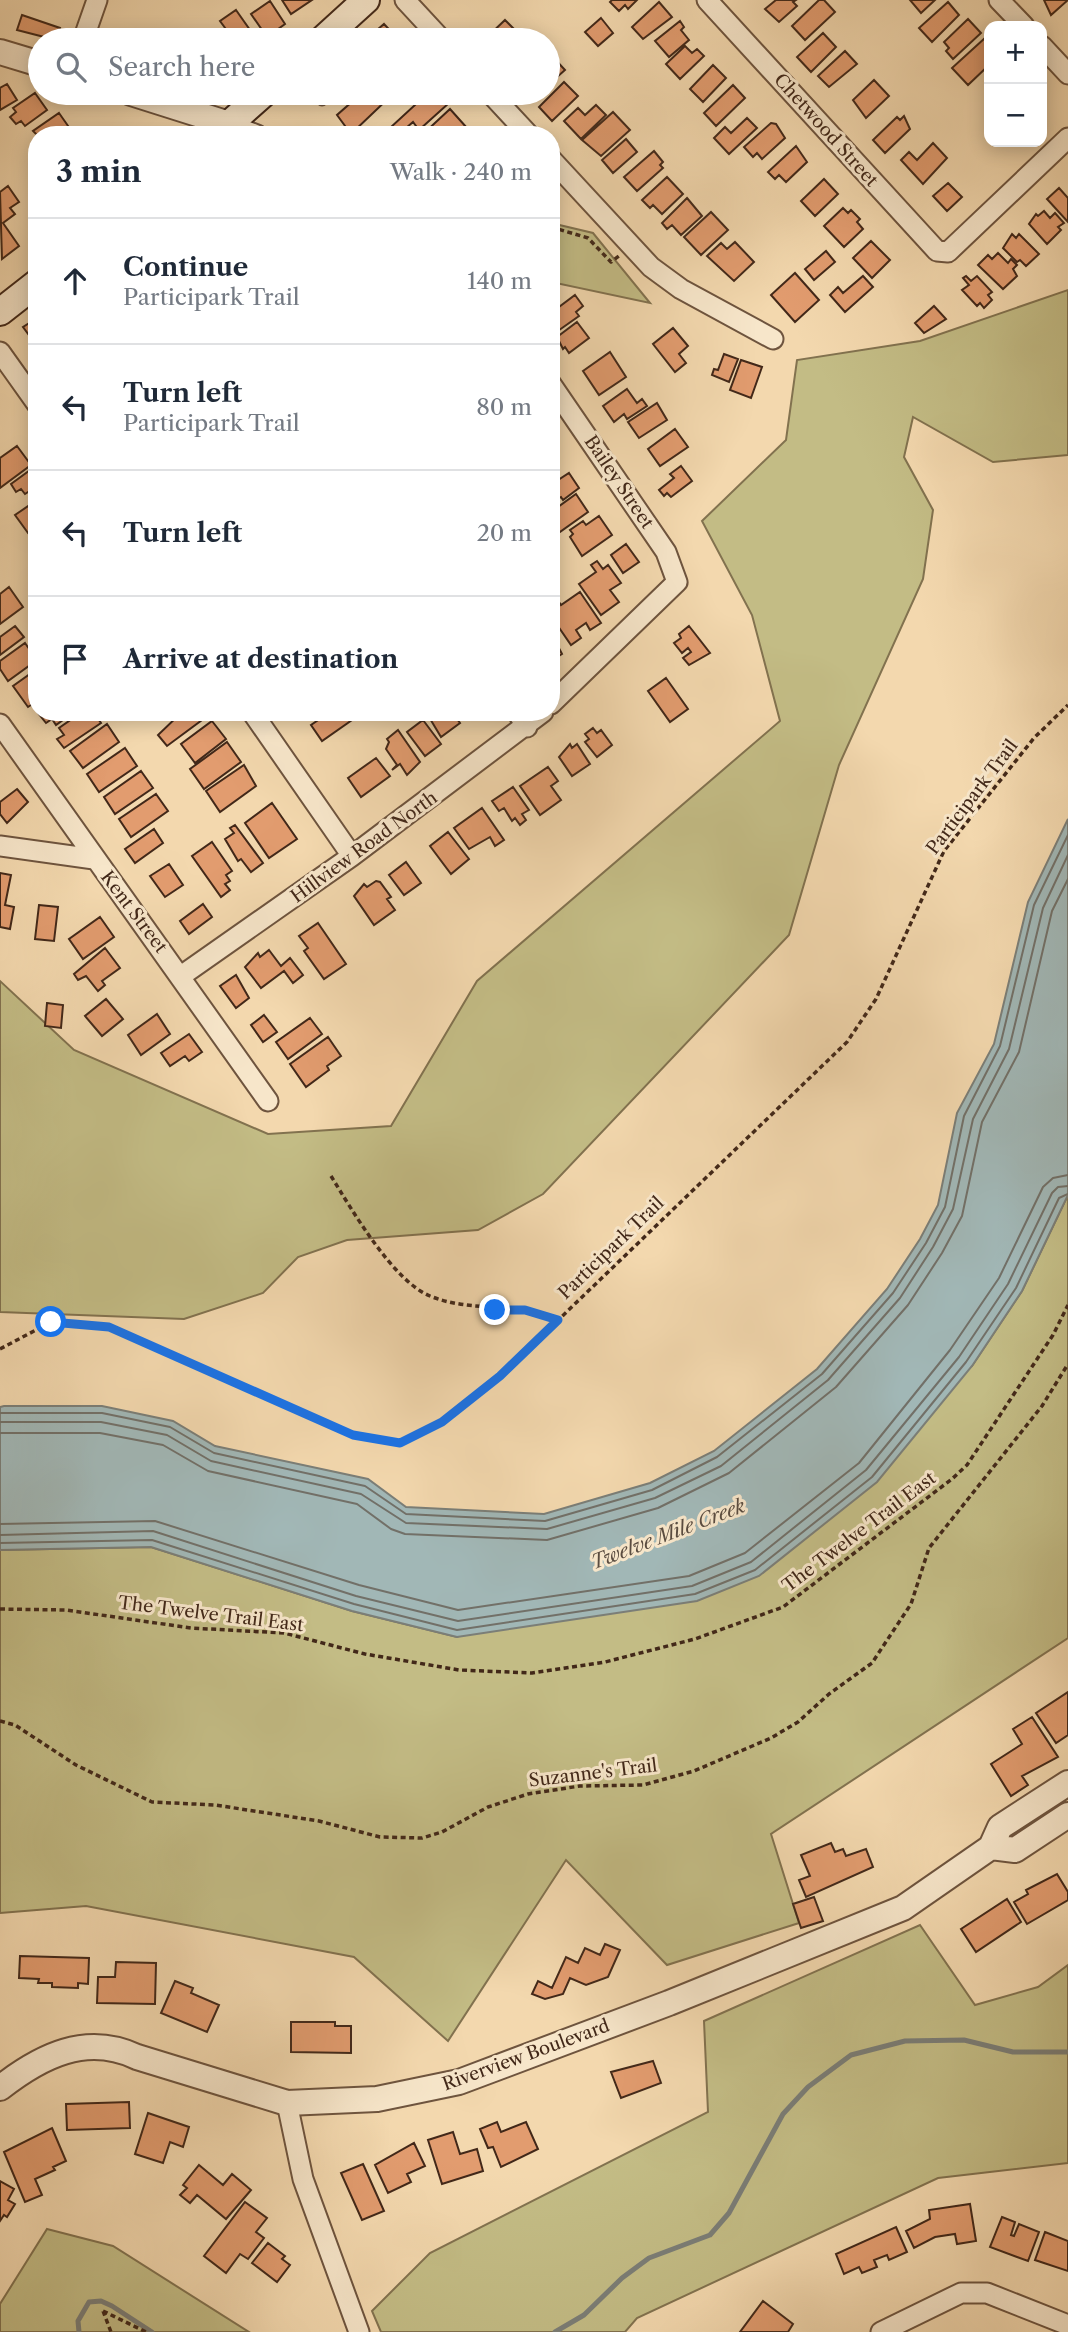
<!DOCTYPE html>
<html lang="en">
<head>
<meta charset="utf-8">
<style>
  :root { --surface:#fff; --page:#f6f6f7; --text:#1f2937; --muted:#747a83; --line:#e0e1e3 }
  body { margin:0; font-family:"Libre Caslon Text",serif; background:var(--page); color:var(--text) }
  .controls { position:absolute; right:21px; top:21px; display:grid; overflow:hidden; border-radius:14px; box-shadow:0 4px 18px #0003 }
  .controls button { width:63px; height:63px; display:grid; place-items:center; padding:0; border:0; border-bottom:2px solid var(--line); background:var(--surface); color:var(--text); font:35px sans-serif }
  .stop { position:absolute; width:21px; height:21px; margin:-16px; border:5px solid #1a73e8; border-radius:50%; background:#fff }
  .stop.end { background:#1a73e8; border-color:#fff; box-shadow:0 2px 7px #0008 }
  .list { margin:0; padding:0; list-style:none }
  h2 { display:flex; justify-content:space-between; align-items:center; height:91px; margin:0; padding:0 28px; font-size:30px }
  h2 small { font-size:23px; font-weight:400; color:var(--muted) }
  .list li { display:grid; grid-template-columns:46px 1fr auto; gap:21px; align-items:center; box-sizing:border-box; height:126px; padding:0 28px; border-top:2px solid var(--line) }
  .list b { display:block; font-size:26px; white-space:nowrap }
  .list p { margin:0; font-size:23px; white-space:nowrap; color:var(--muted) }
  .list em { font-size:23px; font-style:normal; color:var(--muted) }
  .icon { flex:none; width:38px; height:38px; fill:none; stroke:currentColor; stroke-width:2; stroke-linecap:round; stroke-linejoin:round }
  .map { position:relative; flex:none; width:1068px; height:2332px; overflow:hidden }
  .search { position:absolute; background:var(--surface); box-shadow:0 4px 18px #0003; left:28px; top:28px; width:532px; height:77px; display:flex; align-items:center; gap:18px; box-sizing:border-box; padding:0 24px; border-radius:38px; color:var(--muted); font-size:26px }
  .panel { position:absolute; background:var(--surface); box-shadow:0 4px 18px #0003; left:28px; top:126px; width:532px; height:595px; border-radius:28px }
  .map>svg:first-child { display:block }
  .green { fill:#c3bc85; stroke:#82724f; stroke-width:2 }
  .water { fill:#a1b7b6; stroke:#7b7e77; stroke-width:2 }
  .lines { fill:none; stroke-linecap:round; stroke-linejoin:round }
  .shore { stroke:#727068; stroke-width:2 }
  .stream { stroke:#7b7e77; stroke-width:5 }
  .building { fill:#e29c6f; stroke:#422819; stroke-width:2 }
  .service-casing { stroke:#6e543e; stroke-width:13 }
  .minor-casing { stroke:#6e543e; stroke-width:23 }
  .tertiary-casing { stroke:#6e543e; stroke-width:28 }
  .secondary-casing { stroke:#422819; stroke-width:30 }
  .path { stroke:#422819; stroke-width:3.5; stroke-dasharray:5 3.5; stroke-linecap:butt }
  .service { stroke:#f7e6ca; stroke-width:10 }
  .minor { stroke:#f7e6ca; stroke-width:19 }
  .tertiary { stroke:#f7e6ca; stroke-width:24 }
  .secondary { stroke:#f7e6ca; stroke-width:26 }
  .route { stroke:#1a73e8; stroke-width:9 }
  .labels { text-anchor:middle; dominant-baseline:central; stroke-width:6; stroke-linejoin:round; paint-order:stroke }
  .street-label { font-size:18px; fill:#422819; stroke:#f7e6ca }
  .water-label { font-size:19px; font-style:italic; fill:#5a4c40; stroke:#f7e6ca }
</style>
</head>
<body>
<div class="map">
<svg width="1068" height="2332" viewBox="0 0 1068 2332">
  <rect width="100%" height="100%" fill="#f3d8ae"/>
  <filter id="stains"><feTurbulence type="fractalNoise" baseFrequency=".00286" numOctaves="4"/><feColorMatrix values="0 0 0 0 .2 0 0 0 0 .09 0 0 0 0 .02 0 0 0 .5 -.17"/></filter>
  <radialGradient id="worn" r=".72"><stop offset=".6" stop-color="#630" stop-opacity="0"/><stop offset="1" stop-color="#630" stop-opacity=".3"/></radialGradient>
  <path class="green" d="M551 223 593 233 650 303 551 282Z
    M1068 290V455L993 462 913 417 904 457 933 510 923 579 839 765 789 935 543 1194 478 1230 347 1240 298 1257 263 1293 184 1319 0 1312V981L74 1050 268 1134 391 1126 477 981 780 721 752 615 702 521 786 440 797 360 920 341Z
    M1068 1195V1638L771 1834 799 1923 667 1965 566 1860 448 2041 354 1957 86 1906 0 1913V1550L151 1547 352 1611 457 1637 972 1366 1022 1291Z
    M920 1925 975 2005 1038 1987 1068 1965V2163L938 2178 637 2318 625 2332H381L372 2311 430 2253 708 2112 704 2021Z
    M47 2229 113 2246 249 2332H0V2304Z"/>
  <path class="water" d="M1068 819V1195L1022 1291 972 1366 877 1482 759 1576 697 1601 457 1637 352 1611 151 1547 0 1550V1407L4 1406H102L173 1421 215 1446 368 1479 406 1507 544 1514 650 1483 714 1451 817 1369 887 1289 920 1239 938 1205 957 1113 994 1044 1028 902Z"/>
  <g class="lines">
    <path class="shore" d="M0 1413H102L170 1427 214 1453 365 1486 406 1514 545 1521 652 1490 717 1457 822 1374 893 1293 926 1243 945 1207 964 1116 1000 1046 1034 905 1068 835
      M0 1422H101L167 1435 211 1461 361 1494 406 1523 547 1529 655 1498 721 1466 828 1380 900 1298 933 1247 953 1209 973 1119 1009 1049 1043 908 1068 855
      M0 1433H100L163 1445 208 1471 357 1504 391 1529 405 1534 547 1540 658 1508 729 1473 836 1387 908 1305 942 1253 962 1216 982 1122 1019 1052 1052 911 1068 879
      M0 1524 155 1521 359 1585 458 1610 689 1576 745 1553 859 1463 950 1350 999 1278 1043 1187 1053 1178 1068 1175
      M0 1535 153 1531 356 1596 458 1621 692 1586 751 1562 866 1470 959 1357 1008 1284 1052 1193 1058 1187 1068 1186
      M0 1543 152 1540 354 1604 457 1630 695 1594 755 1570 872 1477 966 1362 1016 1288 1059 1198 1068 1194"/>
    <path class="stream" d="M79 2332 78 2321 89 2302 101 2301 112 2306 152 2332
      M555 2332 584 2315 622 2278 649 2258 710 2235 729 2213 783 2114 808 2087 851 2055 905 2041 964 2040 1013 2052H1068"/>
  </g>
  <path class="building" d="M282 0H312L291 14Z
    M612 0H637L628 9 625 5 619 11 610 2Z
    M776 0H796L793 2 797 6 779 22 765 9Z
    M819 0H824L835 12 805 40 792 26Z
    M910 0H935L921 13Z
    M1044 0H1068L1051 15Z
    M270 1 285 24 267 37 251 14Z
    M659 2 672 17 643 39 632 27Z
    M948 2 959 15 932 42 919 28Z
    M236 10 257 40H234L220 21Z
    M22 15 60 28 56 40 17 30Z
    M601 18 613 33 598 46 585 32Z
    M968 19 981 33 953 59 946 51 949 48 944 42Z
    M505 20 519 34 513 40H484Z
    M680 21 684 27 681 30 689 40 669 57 655 41Z
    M384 24 399 40H373L369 37Z
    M823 33 836 47 811 72 797 57Z
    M985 38 989 43V65L968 85 952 68Z
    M685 46 692 53 697 49 704 56 680 79 666 64Z
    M845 51 857 64 829 87 818 76Z
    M551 55 565 70 548 85V58Z
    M713 65 726 78 703 102 690 89Z
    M874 80 889 96 866 118 853 100Z
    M564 82 578 96 552 121 539 107Z
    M7 84 17 100 0 110V88Z
    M733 85 745 98 716 126 704 113Z
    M35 93 47 110 25 126 21 121 16 124 10 117 16 112 13 108Z
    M362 93H394L351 134 337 115Z
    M428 93H439L449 103 419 130 413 122 398 135 391 127Z
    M596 105 606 115 581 139 564 121 578 108 585 115Z
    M450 109 467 128 459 135H422Z
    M613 112 630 130 601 156 582 140Z
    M59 113 73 133 37 135 33 131Z
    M904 116 910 129 885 153 873 140 897 117 900 120Z
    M747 118 757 128 729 154 714 138 725 127 731 133Z
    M771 123 776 124 785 138 762 159 757 153 753 157 744 147Z
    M626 139 637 152 613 173 602 160Z
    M933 143 947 158 923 184 901 160 909 152 917 160Z
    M796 146 807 162 786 182 779 175 775 179 768 172Z
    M654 151 663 162 660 165 663 168 637 191 624 177Z
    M667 177 683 194 662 214 653 205 650 208 642 200Z
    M824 179 838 194 815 216 801 201Z
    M948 183 962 197 947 211 933 196Z
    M8 186 19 202 10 208 15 214 3 223 19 246 2 259 0 192Z
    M1059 188 1068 198V222L1047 199Z
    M687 198 702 216 681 235 672 225 667 229 662 223Z
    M843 208 848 213 851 210 860 219 857 222 863 229 844 247 824 226Z
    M1044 211 1050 218 1055 213 1064 223 1058 227 1061 230 1047 244 1029 224 1036 214 1038 216Z
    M711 212 728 230 701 255 684 237Z
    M1012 234 1016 238 1019 234 1039 254 1026 266 1020 260 1017 262 1003 248Z
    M871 241 890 260 872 278 853 258Z
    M735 242 754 262 734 281 707 256 721 243 727 249Z
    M826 251 835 262 814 280 805 269Z
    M998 253 1008 263 1011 259 1017 265 1013 269 1017 276 1003 289 978 265 988 255 992 259Z
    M795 273 819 300 795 322 771 295Z
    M863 276 873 287 845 312 830 295 838 287 843 293Z
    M966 276 971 281 977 276 992 292 988 295 992 300 984 308 980 303 977 306 962 290 969 285 963 278Z
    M575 295 583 306 576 312 579 316 555 333 551 328V313Z
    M934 306 946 319 924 333 915 323Z
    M34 320 37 323V346L23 327Z
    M577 322 589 338 569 353 565 347 563 349 557 337Z
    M673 328 688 346 679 354 686 363 675 372 653 344Z
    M610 352 626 377 599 395 583 371Z
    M724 354 738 359 729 382 712 375 714 369 718 370Z
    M741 360 762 367 751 398 730 390Z
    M627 389 637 403 642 399 647 406 627 419 624 414 614 422 603 406Z
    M657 403 667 420 639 438 628 422Z
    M675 429 688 447 660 466 648 449Z
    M17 446 31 465 0 488V458Z
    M37 465V486L25 494 21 489 16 492 11 484Z
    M681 466 692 481 671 497 667 493 664 496 659 490 674 478 670 474Z
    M569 473 579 488 563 500 561 497 556 500 551 493 552 484Z
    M576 494 588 512 557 534 551 526V512Z
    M37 500V527L28 533 15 515Z
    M599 516 612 535 582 556 570 537 573 534 570 530 583 521 586 525Z
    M626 544 639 562 623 573 611 555Z
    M597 561 603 569 608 565 621 583 610 590 619 602 601 615 579 584 596 572 591 565Z
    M9 587 23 607 0 624V594Z
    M580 592 601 623 590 630 586 623 576 630 581 638 571 645 551 616V602L557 599 561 605Z
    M15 626 24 637 0 655V637Z
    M689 626 710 653 689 665 683 658 691 652 688 648 682 653 674 643 681 638 679 634Z
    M551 633 562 654 551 661Z
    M25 643 37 660 8 681 0 669V661Z
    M37 669V701L28 707 13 686Z
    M666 678 688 709 670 722 648 691Z
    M74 712 56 725 52 719 46 723 38 713Z
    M82 712 87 719 94 713 101 723 64 748 57 739 64 735 59 728Z
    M182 712H196L202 720 167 746 158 735Z
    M330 712H346L352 720 322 741 311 725Z
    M426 712H452L460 723 441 737Z
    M423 720 441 744 425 756 407 732Z
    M212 721 226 739 195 763 181 744Z
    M107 724 119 742 83 768 70 751Z
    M593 728 597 733 601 730 612 745 597 757 585 742 589 739 585 734Z
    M398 730 420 762 407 775 400 764 392 770 397 765 386 749 389 742 387 739Z
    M227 742 241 762 204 789 190 769Z
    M570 744 572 748 577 744 590 764 572 776 559 757Z
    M125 748 137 766 99 792 87 774Z
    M376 758 390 776 361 797 348 778Z
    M244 765 256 786 220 812 206 791Z
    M548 767 558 781 551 786 561 800 540 815 520 786Z
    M141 771 153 788 115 814 104 797Z
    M513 787 529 810 522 814 526 820 520 825 515 818 512 821 504 808 499 811 492 801Z
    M17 789 28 802 7 823 0 814V802Z
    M156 794 168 811 131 837 119 819Z
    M272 803 297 839 269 858 245 823Z
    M482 808 504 840 495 846 490 837 469 849 454 828Z
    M235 825 263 863 251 872 241 859 238 861 225 839 234 833 230 828Z
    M154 829 163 843 135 863 125 849Z
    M448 832 469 859 451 874 430 846Z
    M212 842 232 871 226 875 230 881 225 884 230 890 221 897 192 856Z
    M406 862 421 883 404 895 389 875Z
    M169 864 183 885 165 897 150 876Z
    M0 873 11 875 5 905 14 907 10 929 0 927Z
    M376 881 380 882 391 897 387 899 395 910 374 925 354 896 364 884 367 887Z
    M203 904 212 917 189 934 180 921Z
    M39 905 58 907 54 941 35 939Z
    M100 917 114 937 83 959 69 939Z
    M318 923 346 964 324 979 304 951 308 948 299 936Z
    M105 948 120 968 102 981 105 985 98 991 86 976 78 980 74 974Z
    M269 950 281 966 290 958 303 975 293 983 284 971 261 988 245 967 258 953 260 957Z
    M236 975 249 998 236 1008 220 986Z
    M106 999 123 1019 102 1036 85 1016Z
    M47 1003 63 1005 61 1028 45 1026Z
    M157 1014 170 1034 141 1055 128 1035Z
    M264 1015 277 1032 263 1042 251 1025Z
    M310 1018 322 1034 288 1059 276 1042Z
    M189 1034 202 1052 189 1061 185 1056 170 1066 161 1053Z
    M328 1037 341 1056 327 1066 329 1070 306 1087 290 1064Z
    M1068 1692V1735L1056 1743 1036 1713Z
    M1032 1717 1058 1757 1022 1776 1028 1785 1011 1796 991 1764 1022 1744 1013 1729Z
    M831 1843 835 1852 843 1849 846 1856 866 1849 873 1867 806 1897 799 1880 810 1876 801 1855Z
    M1057 1874 1068 1892V1900L1027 1924 1014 1902 1028 1894 1026 1890Z
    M814 1897 823 1921 801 1928 793 1904Z
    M1007 1899 1021 1922 976 1952 961 1929Z
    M605 1944 620 1950 608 1977 586 1985 570 1978 563 1994 545 1999 532 1994 538 1981 552 1988 566 1957 578 1963 585 1948 600 1955Z
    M20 1956 89 1958 88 1984 78 1983V1988L52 1987V1983H38L39 1979 19 1978Z
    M116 1962 156 1963 155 2004 97 2003 98 1977H115Z
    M175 1981 193 1988 191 1993 219 2005 207 2032 161 2013Z
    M291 2022H335V2026H351V2053L291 2052Z
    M653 2061 661 2083 621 2098 611 2072Z
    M129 2102 130 2128 67 2130 66 2104Z
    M148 2113 189 2127 183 2147 170 2142 163 2163 135 2154Z
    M497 2122 501 2132 526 2122 538 2149 501 2167 493 2147 488 2148 480 2129Z
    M52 2128 66 2161 53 2167 55 2170 35 2179 42 2195 25 2202 4 2152Z
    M453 2132 460 2154 477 2149 483 2171 442 2184 428 2140Z
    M414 2143 425 2166 407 2174 411 2182 388 2193 375 2165Z
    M363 2164 384 2211 362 2220 341 2173Z
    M199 2165 223 2185 232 2174 251 2190 226 2219 197 2195 190 2203 180 2195 187 2188 183 2185Z
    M0 2181 14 2189 8 2200 15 2204 7 2217 4 2215 0 2221Z
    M245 2202 267 2218 256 2232 264 2238 248 2259 240 2254 226 2273 204 2256Z
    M970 2204 976 2241 957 2244 955 2234 935 2237 914 2248 906 2231 930 2219 929 2210Z
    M1002 2217 1015 2222 1011 2235 1014 2236 1019 2224 1039 2232 1028 2261 990 2247Z
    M896 2227 907 2252 889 2260 887 2255 874 2260 877 2267 862 2273 859 2267 844 2274 836 2254Z
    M1045 2232 1068 2241V2271L1035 2260Z
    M268 2243 285 2256 282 2259 290 2265 277 2282 252 2263Z
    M763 2301 793 2324 788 2332H740Z"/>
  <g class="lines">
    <g class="service-casing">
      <path id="service" d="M322 100 329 93"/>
    </g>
    <g class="minor-casing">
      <path id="minor" d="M405 0 442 40
        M707 0 937 251 948 252 1068 138
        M999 0 1024 26
        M83 40 97 0
        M1042 46 1068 74
        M490 93 529 135
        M229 124 257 135
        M551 159 651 267 681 289 773 339
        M0 352 37 404
        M551 384 666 552 677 582 551 704
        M252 712 352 856
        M517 712 527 727
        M0 724 268 1101
        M0 846 94 859
        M181 976 352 856 543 712
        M287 2103 303 2179 359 2332
        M881 2332 961 2293H987L1068 2325"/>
    </g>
    <g class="tertiary-casing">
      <path id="tertiary" d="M0 52 40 64
        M131 93 229 124
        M991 1847 1015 1850 1068 1815
        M0 2088C41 2056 86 2033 137 2057L287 2103 377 2099 459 2082 669 2003 903 1908 991 1847 1000 1827 1068 1783"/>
    </g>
    <g class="secondary-casing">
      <path id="secondary" d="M322 40 366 0
        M217 135 264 93
        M0 312 37 283"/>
    </g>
    <path class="path" d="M551 227 588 238 611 262 619 256
      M331 1176C352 1210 393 1281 430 1296 461 1309 494 1305 526 1311 537 1313 547 1317 558 1320
      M0 1349 51 1322 109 1327 353 1435 400 1442 442 1422 500 1376 847 1042 876 999 944 851 1034 738 1068 705
      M0 1609 66 1610 191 1628 284 1633 365 1654 459 1670 532 1673 605 1662 695 1639 783 1607 952 1479 967 1465 1053 1335 1068 1305
      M0 1721 15 1725 76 1765 152 1802 215 1805 319 1821 380 1837 422 1838 442 1832 488 1807 528 1794 580 1786 643 1785 694 1771 771 1738 798 1722 829 1694 872 1663 911 1604 929 1548 1042 1406 1068 1364
      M103 2311 146 2332
      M103 2311 111 2332"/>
    <use href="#service" class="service"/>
    <use href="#minor" class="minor"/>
    <use href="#tertiary" class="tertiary"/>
    <use href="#secondary" class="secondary"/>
  </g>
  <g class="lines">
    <path class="route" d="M51 1322 109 1327 353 1435 400 1443 442 1422 500 1376 558 1320 525 1310H495"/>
  </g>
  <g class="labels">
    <g class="street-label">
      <text transform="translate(826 130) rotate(48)">Chetwood Street</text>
      <text transform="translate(619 482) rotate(56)">Bailey Street</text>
      <text transform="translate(972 797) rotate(-53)">Participark Trail</text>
      <text transform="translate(364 847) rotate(-36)">Hillview Road North</text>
      <text transform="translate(134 912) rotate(53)">Kent Street</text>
      <text transform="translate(611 1248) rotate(-44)">Participark Trail</text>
      <text transform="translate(859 1532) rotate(-37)">The Twelve Trail East</text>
      <text transform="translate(211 1614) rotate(7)">The Twelve Trail East</text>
      <text transform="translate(593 1773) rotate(-7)">Suzanne's Trail</text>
      <text transform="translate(526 2055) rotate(-20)">Riverview Boulevard</text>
    </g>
    <g class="water-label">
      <text transform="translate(668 1534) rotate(-21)">Twelve Mile Creek</text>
    </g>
  </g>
  <rect width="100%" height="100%" filter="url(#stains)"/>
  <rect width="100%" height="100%" fill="url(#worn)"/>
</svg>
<div class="controls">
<button>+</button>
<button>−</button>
</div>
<div class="stop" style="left:51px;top:1322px"></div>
<div class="stop end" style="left:495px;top:1310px"></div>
<div class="search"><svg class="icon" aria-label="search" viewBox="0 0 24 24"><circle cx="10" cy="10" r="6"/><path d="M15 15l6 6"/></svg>Search here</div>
<section class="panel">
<h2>3 min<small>Walk · 240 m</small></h2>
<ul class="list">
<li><svg class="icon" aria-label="ahead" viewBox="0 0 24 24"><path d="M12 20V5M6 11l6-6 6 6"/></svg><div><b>Continue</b><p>Participark Trail</p></div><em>140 m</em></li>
<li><svg class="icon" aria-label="left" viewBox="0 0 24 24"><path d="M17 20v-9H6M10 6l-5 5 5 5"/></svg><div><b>Turn left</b><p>Participark Trail</p></div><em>80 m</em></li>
<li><svg class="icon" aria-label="left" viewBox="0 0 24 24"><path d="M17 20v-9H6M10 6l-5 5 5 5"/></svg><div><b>Turn left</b></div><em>20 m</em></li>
<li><svg class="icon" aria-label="arrive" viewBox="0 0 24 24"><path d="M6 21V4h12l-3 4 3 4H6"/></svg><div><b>Arrive at destination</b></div></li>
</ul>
</section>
</div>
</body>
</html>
